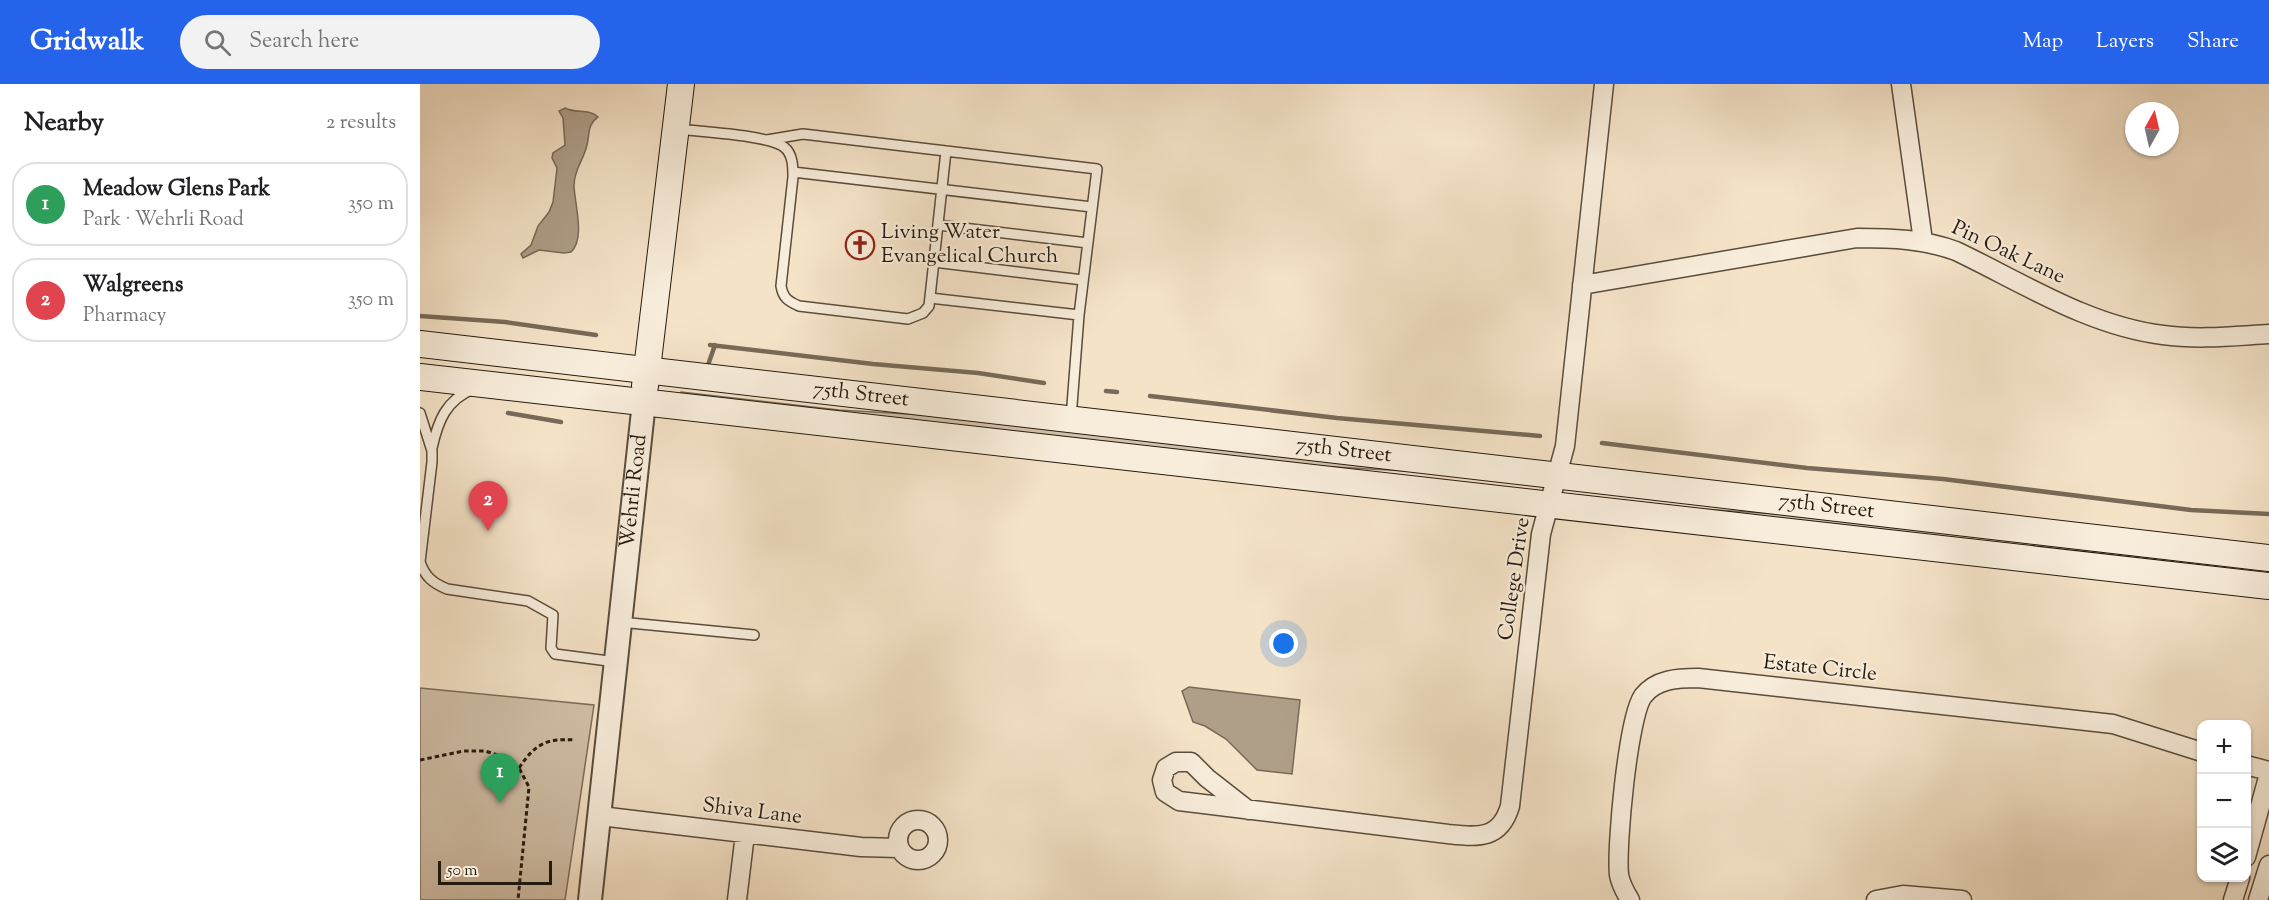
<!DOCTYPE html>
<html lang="en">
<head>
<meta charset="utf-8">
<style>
  :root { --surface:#fff; --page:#f2f2f2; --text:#202124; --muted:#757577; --line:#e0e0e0; --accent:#2563eb }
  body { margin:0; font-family:"Sorts Mill Goudy",serif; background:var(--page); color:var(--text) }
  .controls { position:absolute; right:18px; bottom:18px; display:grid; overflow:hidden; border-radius:12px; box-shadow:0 2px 4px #0004 }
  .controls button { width:54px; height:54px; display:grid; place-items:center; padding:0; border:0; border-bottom:2px solid var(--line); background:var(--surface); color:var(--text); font:30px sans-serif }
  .compass { position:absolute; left:1705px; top:18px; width:54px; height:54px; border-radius:50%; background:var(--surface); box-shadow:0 2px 4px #0004; rotate:8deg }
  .scale { position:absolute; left:18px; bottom:15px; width:114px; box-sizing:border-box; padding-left:6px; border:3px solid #261b0f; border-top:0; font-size:16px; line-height:21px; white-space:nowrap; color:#261b0f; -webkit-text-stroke:4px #f8eddb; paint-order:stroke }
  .you { position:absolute; left:864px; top:560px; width:21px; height:21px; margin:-15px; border:4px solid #fff; border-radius:50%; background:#1a73e8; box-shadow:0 0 0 9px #1a73e833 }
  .badge { display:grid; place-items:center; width:39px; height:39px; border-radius:50%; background:var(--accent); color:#fff; font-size:20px; font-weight:700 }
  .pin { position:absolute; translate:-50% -50px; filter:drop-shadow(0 2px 3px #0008) }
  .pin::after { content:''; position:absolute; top:32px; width:21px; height:18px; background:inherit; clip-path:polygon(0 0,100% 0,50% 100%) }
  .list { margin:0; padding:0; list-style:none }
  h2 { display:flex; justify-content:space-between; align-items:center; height:78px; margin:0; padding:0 24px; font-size:26px }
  h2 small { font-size:20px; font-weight:400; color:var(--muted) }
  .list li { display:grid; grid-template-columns:39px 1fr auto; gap:18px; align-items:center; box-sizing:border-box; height:84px; margin:0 12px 12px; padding:0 12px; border:2px solid var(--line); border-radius:24px }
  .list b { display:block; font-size:22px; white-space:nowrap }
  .list p { margin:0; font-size:20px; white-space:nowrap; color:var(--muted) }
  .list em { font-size:20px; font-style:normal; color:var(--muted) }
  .icon { flex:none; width:33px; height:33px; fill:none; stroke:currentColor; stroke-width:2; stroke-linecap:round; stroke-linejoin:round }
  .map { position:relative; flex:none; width:1849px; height:816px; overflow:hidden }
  header { display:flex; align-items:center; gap:36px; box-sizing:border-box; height:84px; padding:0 30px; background:var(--accent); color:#fff }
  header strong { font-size:28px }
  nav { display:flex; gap:33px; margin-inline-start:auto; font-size:21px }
  .search { width:420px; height:54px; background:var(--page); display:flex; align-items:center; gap:15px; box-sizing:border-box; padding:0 21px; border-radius:33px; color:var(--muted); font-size:22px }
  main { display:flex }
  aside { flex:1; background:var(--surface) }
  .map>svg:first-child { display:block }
  .green { fill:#d2c1a9; stroke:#7c6e5c; stroke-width:1.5 }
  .water { fill:#af9f89; stroke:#786a58; stroke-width:1.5 }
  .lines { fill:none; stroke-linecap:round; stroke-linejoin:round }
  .stream { stroke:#786a58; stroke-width:4.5 }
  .service-casing { stroke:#5a4d3d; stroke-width:12 }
  .minor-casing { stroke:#5a4d3d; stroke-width:21 }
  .tertiary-casing { stroke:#5a4d3d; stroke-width:26 }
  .secondary-casing { stroke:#261b0f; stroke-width:28 }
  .path { stroke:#261b0f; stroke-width:3; stroke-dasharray:4.5 3; stroke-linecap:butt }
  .service { stroke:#f8eddb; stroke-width:9 }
  .minor { stroke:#f8eddb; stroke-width:18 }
  .tertiary { stroke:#f8eddb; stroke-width:22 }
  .secondary { stroke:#f8eddb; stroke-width:26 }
  .labels { text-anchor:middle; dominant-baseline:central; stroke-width:4.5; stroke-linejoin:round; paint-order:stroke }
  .poi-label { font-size:21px; fill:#261b0f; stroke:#f8eddb; text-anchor:start }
  .street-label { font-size:21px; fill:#261b0f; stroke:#f8eddb }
</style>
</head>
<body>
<header>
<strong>Gridwalk</strong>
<div class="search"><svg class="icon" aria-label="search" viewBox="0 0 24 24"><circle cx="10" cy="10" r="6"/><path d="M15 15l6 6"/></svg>Search here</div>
<nav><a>Map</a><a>Layers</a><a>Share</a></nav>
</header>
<main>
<aside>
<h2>Nearby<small>2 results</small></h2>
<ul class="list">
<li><span class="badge" style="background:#2e9e5b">1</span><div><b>Meadow Glens Park</b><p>Park · Wehrli Road</p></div><em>350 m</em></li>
<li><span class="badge" style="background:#e0444e">2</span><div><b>Walgreens</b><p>Pharmacy</p></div><em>350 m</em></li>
</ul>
</aside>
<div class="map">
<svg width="1849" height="816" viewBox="0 0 1849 816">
  <rect width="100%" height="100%" fill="#f5e3c8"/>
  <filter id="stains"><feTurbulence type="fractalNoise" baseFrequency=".00333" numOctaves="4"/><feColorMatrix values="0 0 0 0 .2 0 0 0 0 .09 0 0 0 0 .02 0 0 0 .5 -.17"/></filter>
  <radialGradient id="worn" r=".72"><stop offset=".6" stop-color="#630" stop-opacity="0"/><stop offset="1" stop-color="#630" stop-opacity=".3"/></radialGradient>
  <path class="green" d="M261 308 419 326 556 334 1005 388 859 380 261 311Z
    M1281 425 1426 434 1849 483V492Z
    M0 604 174 621 145 816H0Z"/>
  <path class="water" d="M145 24C156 30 169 24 178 33 167 41 170 49 167 61 164 75 154 86 154 101 154 118 166 154 151 168L144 169 119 166 103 174 101 170 111 161 118 142 129 128 133 118 137 84 132 74 133 69 145 61 143 34 139 27Z
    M769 603 880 616 872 690 837 686 806 655 785 642 773 638 762 607Z"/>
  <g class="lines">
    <path class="stream" d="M0 232 85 238 176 251
      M290 261 453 280 558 289 624 299
      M285 283 288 281 295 261
      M686 307 697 308
      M730 312 917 334 1120 352
      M88 329 141 338
      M1182 359 1387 384 1523 395 1771 426 1849 430"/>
    <g class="service-casing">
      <path id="service" d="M259 45C280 48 349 51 364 63 373 70 373 83 373 93L361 202C363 214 368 217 379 222L488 235 503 229 509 222 526 67
        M347 56 383 50 677 85 659 231 651 334
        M373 88 672 123
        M518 141 668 159
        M514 178 663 196
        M510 214 659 231
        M0 329 12 367V378L0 478C5 493 13 499 27 505L108 517 133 531 131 564 135 570 196 578
        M12 364C18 337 26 316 53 305
        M200 538 334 551"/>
    </g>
    <g class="minor-casing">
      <path id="minor" d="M1481 0 1503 157
        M1162 201 1437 154C1472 154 1503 155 1536 167 1603 199 1669 242 1743 251 1778 256 1814 252 1849 250
        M1826 681 1849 687
        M828 726 787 694 771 678H756L746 684 742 696 745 708 759 717 1028 750C1058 753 1080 756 1090 722L1121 450 1145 362 1184 0
        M180 732 441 763 479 764
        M478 756a20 20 0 1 1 40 0a20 20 0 1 1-40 0Z
        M1826 773 1849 690
        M317 816 325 750
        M1210 816C1205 808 1201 801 1199 791 1196 763 1208 633 1223 612 1236 595 1258 594 1278 594L1693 640 1782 668
        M1456 816 1483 811 1542 816
        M1813 816 1820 794
        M1838 816 1849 781"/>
    </g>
    <g class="tertiary-casing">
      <g id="tertiary">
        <path id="s1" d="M170 816 224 318"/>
      </g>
    </g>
    <g class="secondary-casing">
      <g id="secondary">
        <path id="s2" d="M0 260 1849 474"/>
        <path d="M0 293 1849 502"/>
        <path d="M225 302 261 0"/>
      </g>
    </g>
    <path class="path" d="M0 676 44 667H65L78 671 99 684 109 703 98 816
      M99 684C115 660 126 654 155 656"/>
    <use href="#service" class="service"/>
    <use href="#minor" class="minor"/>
    <use href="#tertiary" class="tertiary"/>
    <use href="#secondary" class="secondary"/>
  </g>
  <defs>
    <g id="church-ring" transform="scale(1.5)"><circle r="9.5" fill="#f8eddb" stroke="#8f2418" stroke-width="1.5"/><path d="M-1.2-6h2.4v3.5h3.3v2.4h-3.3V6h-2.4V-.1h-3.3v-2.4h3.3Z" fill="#8f2418"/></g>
  </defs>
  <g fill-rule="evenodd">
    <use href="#church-ring" x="440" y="161"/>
  </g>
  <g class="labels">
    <g class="poi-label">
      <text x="461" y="149">Living Water<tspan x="461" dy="24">Evangelical Church</tspan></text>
    </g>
    <g class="street-label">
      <text transform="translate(1588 169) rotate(25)">Pin Oak Lane</text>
      <text stroke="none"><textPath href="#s2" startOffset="444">75th Street</textPath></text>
      <text stroke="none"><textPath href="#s2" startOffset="930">75th Street</textPath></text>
      <text stroke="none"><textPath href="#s1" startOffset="411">Wehrli Road</textPath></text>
      <text stroke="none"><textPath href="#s2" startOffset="1416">75th Street</textPath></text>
      <text transform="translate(1095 495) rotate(-82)">College Drive</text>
      <text transform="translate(1400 585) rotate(6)">Estate Circle</text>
      <text transform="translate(332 728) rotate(7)">Shiva Lane</text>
    </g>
  </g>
  <rect width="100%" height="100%" filter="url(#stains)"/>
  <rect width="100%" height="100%" fill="url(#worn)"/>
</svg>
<div class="controls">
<button>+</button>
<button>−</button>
<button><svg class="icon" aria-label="layers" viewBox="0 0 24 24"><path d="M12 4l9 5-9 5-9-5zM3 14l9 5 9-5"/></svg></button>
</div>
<svg class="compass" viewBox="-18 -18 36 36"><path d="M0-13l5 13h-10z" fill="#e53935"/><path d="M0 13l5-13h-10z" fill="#757577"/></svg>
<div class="scale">50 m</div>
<div class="you"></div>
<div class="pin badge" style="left:80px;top:719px;background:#2e9e5b">1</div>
<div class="pin badge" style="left:68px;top:447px;background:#e0444e">2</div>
</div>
</main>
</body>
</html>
